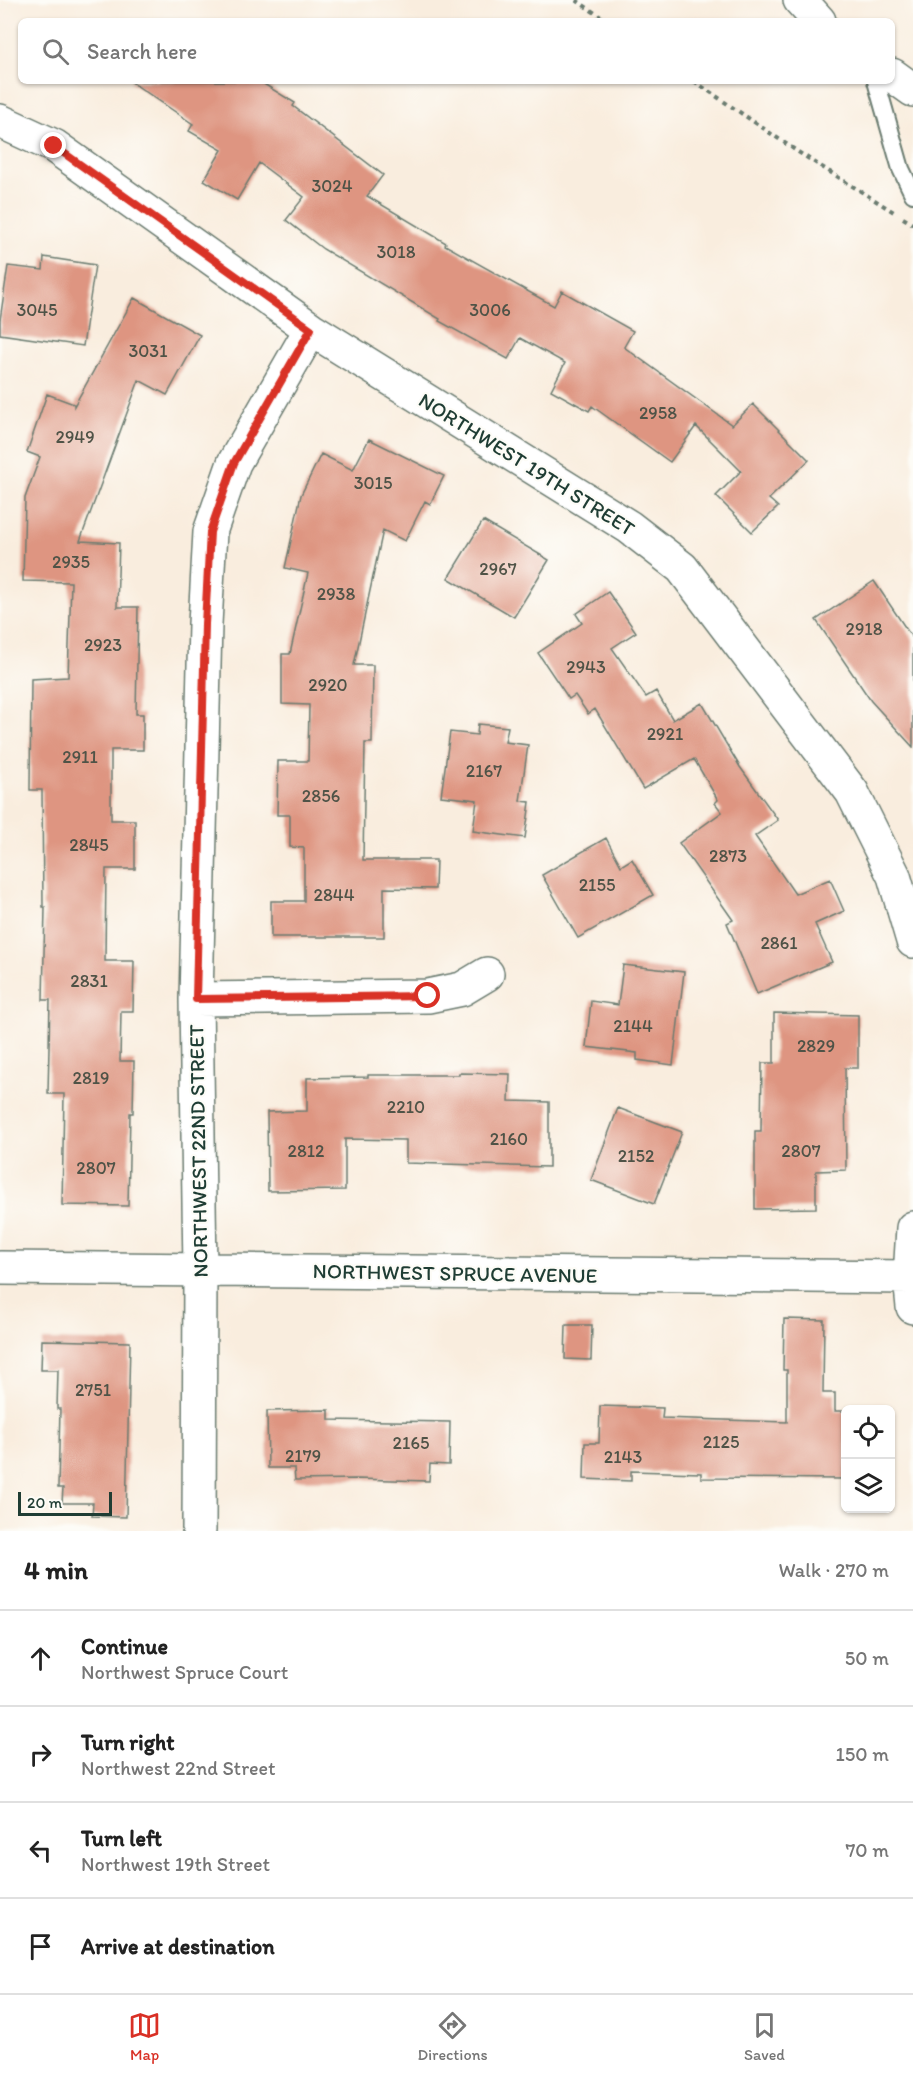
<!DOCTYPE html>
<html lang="en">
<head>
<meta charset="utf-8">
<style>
  :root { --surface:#fff; --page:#f6f6f6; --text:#222; --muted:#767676; --line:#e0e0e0; --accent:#d93025 }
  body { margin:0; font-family:Itim,sans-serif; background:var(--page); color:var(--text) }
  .controls { position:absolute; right:18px; bottom:18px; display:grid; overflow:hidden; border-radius:9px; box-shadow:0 2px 4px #0004 }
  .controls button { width:54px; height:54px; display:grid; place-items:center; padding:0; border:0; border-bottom:2px solid var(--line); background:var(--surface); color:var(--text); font:30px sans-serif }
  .scale { position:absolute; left:18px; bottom:15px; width:94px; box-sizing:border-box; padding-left:6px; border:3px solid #1f3d34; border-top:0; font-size:16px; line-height:21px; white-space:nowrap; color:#1f3d34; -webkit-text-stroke:4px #fdfcf7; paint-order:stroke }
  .stop { position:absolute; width:18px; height:18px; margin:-14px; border:4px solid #d93025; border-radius:50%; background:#fff }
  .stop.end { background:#d93025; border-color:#fff; box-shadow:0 2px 6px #0008 }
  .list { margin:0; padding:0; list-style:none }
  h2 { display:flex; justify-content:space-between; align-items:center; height:78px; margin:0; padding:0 24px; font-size:26px }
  h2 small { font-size:20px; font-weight:400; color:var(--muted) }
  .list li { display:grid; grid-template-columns:39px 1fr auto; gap:18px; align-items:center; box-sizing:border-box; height:96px; padding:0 24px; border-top:2px solid var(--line) }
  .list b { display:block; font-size:22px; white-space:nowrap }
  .list p { margin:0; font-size:20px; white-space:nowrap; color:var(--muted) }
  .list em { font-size:20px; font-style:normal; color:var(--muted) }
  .icon { flex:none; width:33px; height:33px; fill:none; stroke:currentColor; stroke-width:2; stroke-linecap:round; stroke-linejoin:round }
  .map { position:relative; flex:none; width:913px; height:1531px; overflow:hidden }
  .search { position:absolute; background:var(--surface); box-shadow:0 2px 4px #0004; left:18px; right:18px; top:18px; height:66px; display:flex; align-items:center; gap:15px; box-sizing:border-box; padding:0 21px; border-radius:9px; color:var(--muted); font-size:22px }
  .sheet { height:462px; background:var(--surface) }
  nav { display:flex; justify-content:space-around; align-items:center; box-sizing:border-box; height:84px; border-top:2px solid var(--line); background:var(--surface); font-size:16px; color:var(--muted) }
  nav a { display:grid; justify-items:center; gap:3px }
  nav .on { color:var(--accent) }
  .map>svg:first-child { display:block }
  .building { fill:#de9581 }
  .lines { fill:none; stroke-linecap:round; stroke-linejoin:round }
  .service-casing { stroke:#6b7b70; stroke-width:20 }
  .minor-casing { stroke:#6b7b70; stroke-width:36 }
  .path { stroke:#6b7b70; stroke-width:4; stroke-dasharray:4.5 4.5; stroke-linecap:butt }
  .service { stroke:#fff; stroke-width:16 }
  .minor { stroke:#fff; stroke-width:33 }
  .route { stroke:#d93025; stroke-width:8 }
  .labels { text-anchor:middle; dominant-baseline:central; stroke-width:4.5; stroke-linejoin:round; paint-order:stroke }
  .number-label { font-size:18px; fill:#4f5347 }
  .street-label { font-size:21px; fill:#1f3d34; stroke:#fdfcf7 }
</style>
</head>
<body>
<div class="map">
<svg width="913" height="1531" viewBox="0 0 913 1531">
  <rect width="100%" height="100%" fill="#fdfcf7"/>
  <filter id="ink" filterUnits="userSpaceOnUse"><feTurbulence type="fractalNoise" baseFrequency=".0167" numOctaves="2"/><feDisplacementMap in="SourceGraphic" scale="12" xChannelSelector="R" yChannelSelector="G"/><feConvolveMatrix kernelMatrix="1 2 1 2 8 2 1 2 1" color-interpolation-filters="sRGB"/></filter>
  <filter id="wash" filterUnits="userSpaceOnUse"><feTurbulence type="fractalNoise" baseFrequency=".008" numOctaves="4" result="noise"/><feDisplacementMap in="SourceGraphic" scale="24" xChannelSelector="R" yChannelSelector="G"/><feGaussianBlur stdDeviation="1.35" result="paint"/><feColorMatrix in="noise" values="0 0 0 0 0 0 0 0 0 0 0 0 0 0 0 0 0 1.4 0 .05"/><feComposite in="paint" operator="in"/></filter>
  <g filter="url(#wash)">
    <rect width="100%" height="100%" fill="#f9edde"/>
    <g id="blocks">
      <path class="building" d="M130 81H259L295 103 293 106 383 175 367 196 446 243 445 245 554 306 562 291 633 331 624 347 732 425 753 404 809 460 769 499 778 507 752 532 716 496 741 471 696 426 670 462 592 406 589 411 551 390 565 363 520 338 508 359 439 321 440 319 323 249 286 220 304 197 259 163 237 200 204 180 222 150 189 131 193 124Z
        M44 257 95 265 83 346 0 334V320L8 266 43 270Z
        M134 298 200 335 167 395 139 380 80 541 119 543 117 607H138L136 714H143V750H111V820H135V869H106L105 961H134L133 1011H121L120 1061H134L133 1113H130L128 1206 62 1205 64 1094H48L50 1000H43L45 907H43L42 790H30L31 679 68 677 71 582 23 581 25 498 40 457 27 452 47 394 74 404V406Z
        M369 439 444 476 430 504 425 501 405 541 383 530 354 665H373L372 743H365L363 860H436L435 889 384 888V937H271V901H304V848L290 847V815H277L278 761H308L309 705 282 704V654H290L308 573 285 568 301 495 321 454 353 470Z
        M483 521 549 560 514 617 448 578Z
        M874 581 913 639V747L871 701 816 620Z
        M608 592 636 632 612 648 646 697 656 691 673 720 702 703 740 767 778 820 755 836 795 894 830 879 844 911 815 924 832 962 757 994 727 923 733 920 679 843 722 812 715 803 718 800 694 759 643 789 595 709 588 714 575 695 569 699 538 653 582 623 576 614Z
        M478 724 508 727 505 742 528 745 520 801 530 802 525 838 473 831 477 800 441 796 450 732 477 735Z
        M606 838 621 866 632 859 653 895 578 938 542 875Z
        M623 965 684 972 673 1065 637 1060V1053L586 1047 591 1001 618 1005Z
        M774 1013 858 1015V1068H845L846 1170 816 1171V1208L755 1209V1131H761L762 1063H774Z
        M459 1073 510 1074 509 1101 549 1102V1167L406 1163V1140L345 1139V1190L268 1191 267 1112 307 1111V1078L368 1077V1075H459Z
        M618 1108 682 1132 654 1204 591 1180Z
        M784 1319 824 1320 823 1393H835V1411H846V1479L701 1478V1473L631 1471V1481L584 1479 585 1443H599L600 1406 663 1408 662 1418 787 1422V1370H783Z
        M566 1325H592L591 1360 565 1359Z
        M42 1340 130 1342 126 1517 92 1516 93 1503H62L63 1488H58L60 1409H57L58 1370H41Z
        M329 1410V1420L450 1422 449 1465 430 1464 429 1481 356 1479 295 1480 294 1468H268L267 1411Z"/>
    </g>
  </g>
  <g filter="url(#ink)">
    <use href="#blocks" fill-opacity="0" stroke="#6b7b70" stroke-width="1.5"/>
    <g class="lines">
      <g class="service-casing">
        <path id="service" d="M876 81 901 169 913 194"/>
      </g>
      <g class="minor-casing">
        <path id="minor" d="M800 0 819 21
          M892 75 913 90
          M0 121 54 146 311 329 629 527 682 568 852 792 894 876 913 941
          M196 999 428 996 462 989 487 974
          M913 1228 910 1277 913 1307
          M0 1268 910 1277
          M199 1531 200 1270 196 999 205 624 210 532 234 463 311 329"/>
      </g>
      <path class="path" d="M576 0 607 21
        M694 81 798 152 897 214
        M903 218 913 224"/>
      <use href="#service" class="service"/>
      <use href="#minor" class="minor"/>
    </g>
  </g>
  <g class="lines" filter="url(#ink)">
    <path class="route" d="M54 146 311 329 234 463 210 532 205 624 196 999 428 996"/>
  </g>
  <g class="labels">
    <g class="number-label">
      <text x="332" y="186">3024</text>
      <text x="396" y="252">3018</text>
      <text x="37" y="310">3045</text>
      <text x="490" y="310">3006</text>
      <text x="148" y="351">3031</text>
      <text x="658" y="413">2958</text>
      <text x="75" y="437">2949</text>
      <text x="373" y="483">3015</text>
      <text x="71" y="562">2935</text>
      <text x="498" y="569">2967</text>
      <text x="336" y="594">2938</text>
      <text x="864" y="629">2918</text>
      <text x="103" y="645">2923</text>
      <text x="586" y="667">2943</text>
      <text x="328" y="685">2920</text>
      <text x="665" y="734">2921</text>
      <text x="80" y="757">2911</text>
      <text x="484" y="771">2167</text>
      <text x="321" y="796">2856</text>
      <text x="89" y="845">2845</text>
      <text x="728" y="856">2873</text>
      <text x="597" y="885">2155</text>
      <text x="334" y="895">2844</text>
      <text x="779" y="943">2861</text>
      <text x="89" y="981">2831</text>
      <text x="633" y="1026">2144</text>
      <text x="816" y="1046">2829</text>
      <text x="91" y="1078">2819</text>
      <text x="406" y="1107">2210</text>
      <text x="509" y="1139">2160</text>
      <text x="306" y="1151">2812</text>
      <text x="801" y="1151">2807</text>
      <text x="636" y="1156">2152</text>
      <text x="96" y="1168">2807</text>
      <text x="93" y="1390">2751</text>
      <text x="721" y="1442">2125</text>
      <text x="411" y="1443">2165</text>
      <text x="303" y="1456">2179</text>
      <text x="623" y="1457">2143</text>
    </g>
    <g class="street-label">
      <text transform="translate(527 464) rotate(32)">NORTHWEST 19TH STREET</text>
      <text transform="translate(198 1151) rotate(-91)">NORTHWEST 22ND STREET</text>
      <text transform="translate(455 1273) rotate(1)">NORTHWEST SPRUCE AVENUE</text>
    </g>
  </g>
</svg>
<div class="controls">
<button><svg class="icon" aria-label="locate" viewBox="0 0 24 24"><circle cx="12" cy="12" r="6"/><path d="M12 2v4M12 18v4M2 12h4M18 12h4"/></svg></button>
<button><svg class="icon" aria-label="layers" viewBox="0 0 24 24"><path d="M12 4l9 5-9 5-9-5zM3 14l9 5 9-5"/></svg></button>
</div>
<div class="scale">20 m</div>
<div class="stop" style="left:428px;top:996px"></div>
<div class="stop end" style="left:54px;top:146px"></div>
<div class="search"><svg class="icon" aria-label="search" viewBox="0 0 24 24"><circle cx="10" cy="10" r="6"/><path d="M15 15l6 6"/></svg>Search here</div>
</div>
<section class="sheet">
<h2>4 min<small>Walk · 270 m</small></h2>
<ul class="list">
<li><svg class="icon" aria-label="ahead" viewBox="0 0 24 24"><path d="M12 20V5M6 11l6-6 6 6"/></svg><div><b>Continue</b><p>Northwest Spruce Court</p></div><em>50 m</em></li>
<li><svg class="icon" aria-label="right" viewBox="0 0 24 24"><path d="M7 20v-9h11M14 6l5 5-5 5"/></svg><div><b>Turn right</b><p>Northwest 22nd Street</p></div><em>150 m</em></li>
<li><svg class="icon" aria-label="left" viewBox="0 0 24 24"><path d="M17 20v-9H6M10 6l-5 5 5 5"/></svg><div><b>Turn left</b><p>Northwest 19th Street</p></div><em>70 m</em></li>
<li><svg class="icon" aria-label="arrive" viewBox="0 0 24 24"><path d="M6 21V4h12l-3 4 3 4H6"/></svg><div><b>Arrive at destination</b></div></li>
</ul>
</section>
<nav>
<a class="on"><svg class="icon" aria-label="map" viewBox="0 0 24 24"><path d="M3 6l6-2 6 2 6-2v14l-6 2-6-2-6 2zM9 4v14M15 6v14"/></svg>Map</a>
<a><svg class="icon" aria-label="directions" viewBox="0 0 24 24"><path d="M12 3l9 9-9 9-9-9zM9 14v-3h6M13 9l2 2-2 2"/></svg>Directions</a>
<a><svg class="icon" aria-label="saved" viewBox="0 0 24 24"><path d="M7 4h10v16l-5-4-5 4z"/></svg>Saved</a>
</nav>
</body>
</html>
